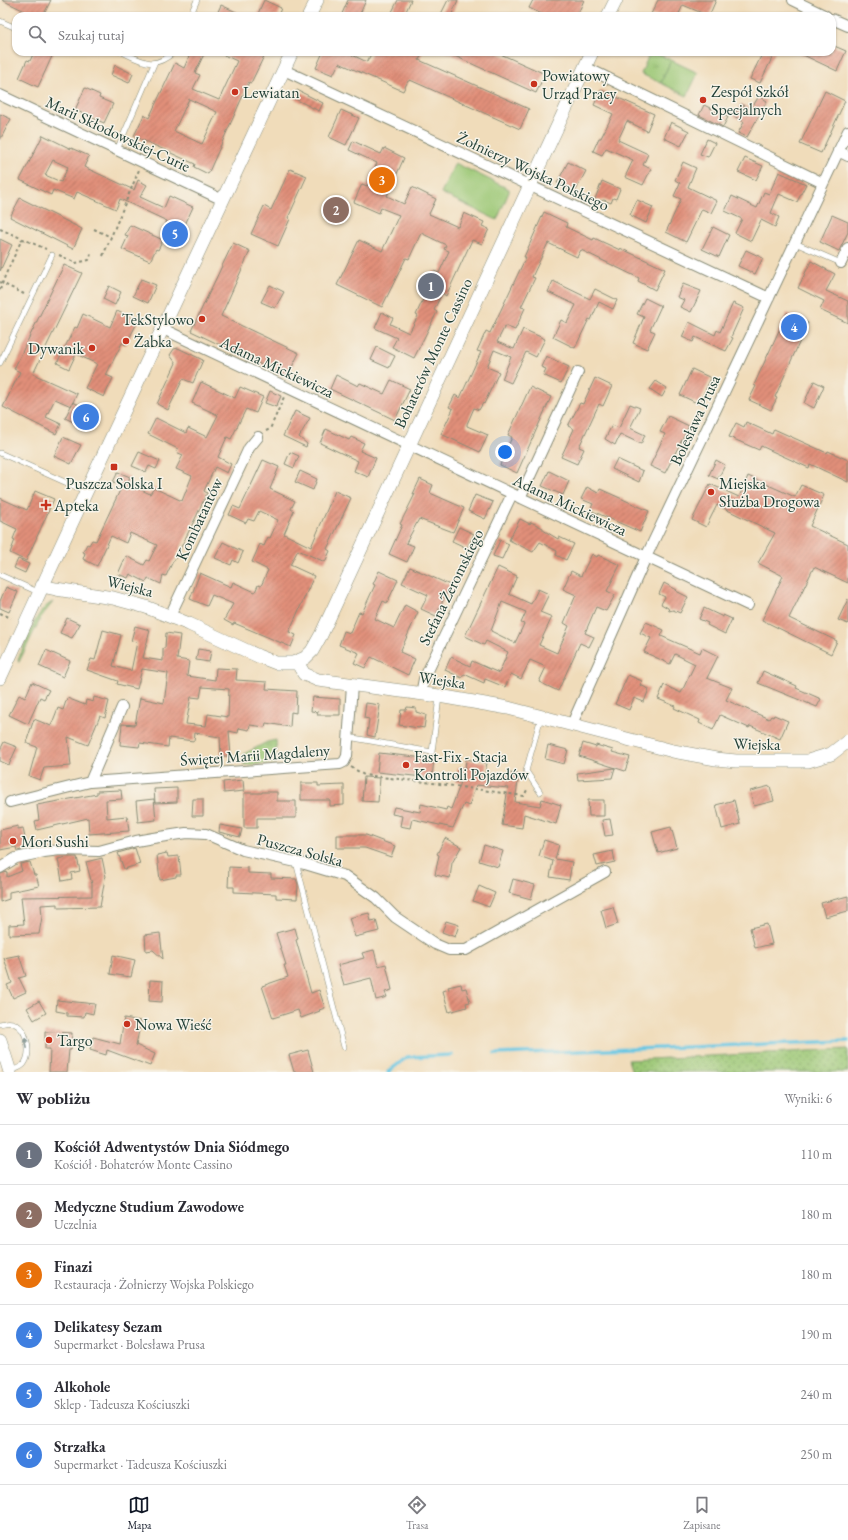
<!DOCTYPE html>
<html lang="pl">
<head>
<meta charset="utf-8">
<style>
  :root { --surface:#fff; --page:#f2f2f3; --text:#2b2b33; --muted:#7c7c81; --line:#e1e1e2; --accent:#111827 }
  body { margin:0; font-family:"EB Garamond",serif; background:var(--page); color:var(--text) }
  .you { position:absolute; left:505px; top:452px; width:14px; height:14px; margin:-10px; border:3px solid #fff; border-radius:50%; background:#1a73e8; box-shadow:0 0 0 6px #1a73e833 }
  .badge { display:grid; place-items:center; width:26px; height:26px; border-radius:50%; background:var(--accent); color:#fff; font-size:13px; font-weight:700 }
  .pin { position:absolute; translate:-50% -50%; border:2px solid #fff; box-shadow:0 1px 4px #0006 }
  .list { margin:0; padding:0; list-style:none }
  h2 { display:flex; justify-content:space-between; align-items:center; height:52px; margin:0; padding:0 16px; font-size:17px }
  h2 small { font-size:13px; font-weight:400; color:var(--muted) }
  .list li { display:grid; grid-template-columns:26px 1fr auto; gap:12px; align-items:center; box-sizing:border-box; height:60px; padding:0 16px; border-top:1px solid var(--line) }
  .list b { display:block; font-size:15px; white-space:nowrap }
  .list p { margin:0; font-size:13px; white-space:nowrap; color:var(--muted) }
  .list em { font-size:13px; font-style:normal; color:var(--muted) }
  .icon { flex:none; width:22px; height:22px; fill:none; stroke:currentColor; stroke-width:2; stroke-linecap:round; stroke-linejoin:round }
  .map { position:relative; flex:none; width:848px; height:1072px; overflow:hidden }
  .search { position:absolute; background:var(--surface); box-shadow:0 1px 3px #0004; left:12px; right:12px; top:12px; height:44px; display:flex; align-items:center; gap:10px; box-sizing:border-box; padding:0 14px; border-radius:12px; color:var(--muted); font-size:15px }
  .sheet { height:412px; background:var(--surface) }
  nav { display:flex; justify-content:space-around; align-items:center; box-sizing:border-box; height:56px; border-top:1px solid var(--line); background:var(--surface); font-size:11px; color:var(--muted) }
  nav a { display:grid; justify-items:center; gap:2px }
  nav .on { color:var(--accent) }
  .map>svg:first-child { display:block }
  .grass { fill:url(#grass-dots); stroke:#5d8254 }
  .park { fill:url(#park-tufts); stroke:#5d8254 }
  .garden { fill:#9bc774; stroke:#5d8254 }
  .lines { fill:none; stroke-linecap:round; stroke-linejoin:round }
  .stream { stroke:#65c6e3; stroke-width:3.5 }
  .building { fill:url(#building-hatch); fill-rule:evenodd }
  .lane-casing { stroke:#888c77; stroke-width:6 }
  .street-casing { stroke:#888c77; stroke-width:12 }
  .secondary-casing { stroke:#888c77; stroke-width:14 }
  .path { stroke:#888c77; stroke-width:2; stroke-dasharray:3 3; stroke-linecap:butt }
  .lane { stroke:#fff; stroke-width:5 }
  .street { stroke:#fff; stroke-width:10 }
  .secondary { stroke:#fff; stroke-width:13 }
  .oneway { fill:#8f9e9a }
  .poi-dot { fill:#c8321e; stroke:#f7f3e8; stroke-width:1.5 }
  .labels { text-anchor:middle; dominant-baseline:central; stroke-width:3; stroke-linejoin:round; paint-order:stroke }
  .poi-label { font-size:16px; fill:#1f3d34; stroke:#f7f3e8; text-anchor:start }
  .street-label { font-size:16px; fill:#1f3d34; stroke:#f7f3e8 }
</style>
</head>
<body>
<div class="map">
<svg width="848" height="1072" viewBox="0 0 848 1072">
  <defs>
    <pattern id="grass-dots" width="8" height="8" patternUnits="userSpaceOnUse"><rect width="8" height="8" fill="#9bc774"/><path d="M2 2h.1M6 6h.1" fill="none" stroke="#7ea360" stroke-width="1.8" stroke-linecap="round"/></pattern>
    <pattern id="park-tufts" width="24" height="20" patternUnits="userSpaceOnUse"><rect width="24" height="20" fill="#9bc774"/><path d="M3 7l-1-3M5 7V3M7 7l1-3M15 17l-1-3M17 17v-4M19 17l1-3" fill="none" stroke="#7ea360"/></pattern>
    <pattern id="building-hatch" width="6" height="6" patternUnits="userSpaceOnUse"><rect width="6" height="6" fill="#e18f79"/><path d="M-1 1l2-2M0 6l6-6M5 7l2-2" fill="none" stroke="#b67664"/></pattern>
  </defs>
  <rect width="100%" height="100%" fill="#f7f3e8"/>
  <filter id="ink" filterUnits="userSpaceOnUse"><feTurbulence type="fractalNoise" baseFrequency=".025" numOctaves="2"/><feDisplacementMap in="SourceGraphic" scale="8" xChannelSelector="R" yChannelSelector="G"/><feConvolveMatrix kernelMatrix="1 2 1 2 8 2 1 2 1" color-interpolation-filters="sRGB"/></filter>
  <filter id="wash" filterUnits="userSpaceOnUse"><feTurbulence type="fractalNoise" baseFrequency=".012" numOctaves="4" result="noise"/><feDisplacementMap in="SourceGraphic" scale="16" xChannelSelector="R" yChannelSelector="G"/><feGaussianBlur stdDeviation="0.9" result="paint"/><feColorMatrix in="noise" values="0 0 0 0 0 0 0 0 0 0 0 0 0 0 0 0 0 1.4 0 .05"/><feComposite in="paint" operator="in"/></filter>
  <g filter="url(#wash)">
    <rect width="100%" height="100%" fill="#f0dcba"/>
    <path class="grass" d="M53 602 41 617 19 662 18 659C26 642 35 610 53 602Z
      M848 1049V1072H632L628 1060Z"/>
    <path class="park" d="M650 52H653L671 60 661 83 641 74Z
      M276 740 277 763 244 765V754L267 742Z"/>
    <path class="garden" d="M671 60 698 73 687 96 661 83Z
      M455 163 509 189V192L497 220 441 193Z"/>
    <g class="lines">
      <path class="stream" d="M495 1054 848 1041
        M388 1072 407 1057 452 1055"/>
    </g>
    <g id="blocks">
      <path class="building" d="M2 0H51L43 16H35Z
        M264 0 281 8 278 16H257Z
        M348 0H366L359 16H341Z
        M398 0H411L404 16H390Z
        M448 0H458L451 16H440Z
        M533 0H584L577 16H546L529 8Z
        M658 0H716L709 16 683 5 678 16H650Z
        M221 5 245 16H216Z
        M832 45 846 51 837 71 797 52H832Z
        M34 52H54L38 87 19 78 27 60 30 61Z
        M191 52H205L195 73 200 75 193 89 219 100 237 61 217 52H266L251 83 249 82 208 174 194 167 195 164 134 136 144 115 149 118 175 63 184 68ZM189 99 217 112 202 144 174 131Z
        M323 52H346L367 62 372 52H423L419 60 529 109 520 129 410 80 409 81H408L403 91 339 63 333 75 316 68Z
        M446 52H496L545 74 536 93Z
        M763 52H775L760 83 750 79Z
        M115 65 133 74 129 83 111 75Z
        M85 88 100 95 99 98 113 104 104 123 75 110Z
        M297 90 323 103 319 111 293 98Z
        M601 90 654 114 647 131 627 121 618 140 648 154 643 165 651 169 643 185 625 177 633 160 606 148 602 155 593 151 599 138H601L613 114 594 105Z
        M825 91 845 101 821 153 800 144Z
        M759 96 767 101 747 137 738 133 744 122 734 116 741 104 751 109Z
        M704 105 728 117 723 127 699 115Z
        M341 110 359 118 346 145 329 137Z
        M0 114 11 119 0 140Z
        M671 122 689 131 681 146 664 138Z
        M43 135 71 149V148L89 156 84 167 134 190 138 180 147 185 140 197 164 208 169 196 193 207 177 242 168 238 173 226 166 223 167 221 120 199 116 209 77 192 74 199 53 190 51 195 20 180ZM53 160 68 167 61 182 45 175Z
        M707 139 715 143 708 157 700 154Z
        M353 141 381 154 384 148 404 158 387 196 404 204 412 187 436 199 429 214 458 227 464 213 484 222 482 226 489 229 482 244 472 240 446 296 442 293 434 310 437 312 414 358 392 347 397 338 375 328 382 312 393 318 390 324 409 333 418 316 416 315 428 288 427 287 434 271 439 273 449 251 444 249 446 245 421 233 409 259 406 258 382 307 337 285 359 240 382 251 399 215 381 208 379 213 354 202 362 184 367 186 377 163 349 150Z
        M745 158 763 166 756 180 738 172Z
        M568 162 586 171 575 192 557 183Z
        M683 162 696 168 688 187 717 201 711 213 702 209 686 242 666 232 681 199 674 196 680 183 675 180Z
        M290 169 307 176 288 218 290 219 278 246 251 234 264 206 271 210Z
        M779 172 806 184 797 202 779 194 771 213 779 217 775 227 761 220 751 241 735 233 742 219 725 211 732 196 757 208 764 192 769 194Z
        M602 181 620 189 616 199 613 198 611 203 604 200 600 201 595 199Z
        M20 198 82 229 73 249 10 217Z
        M637 200 653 207 646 223 630 215Z
        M544 212 567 223 566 227 593 240 594 238 620 250V248L665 269 655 290 638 281 639 278 581 250 577 257 548 243 532 277 535 278 521 307 525 308 515 330 505 326 497 342 514 349 523 329 545 339 536 357 526 352 511 383 502 379 511 357 494 350 487 367 499 372 484 404 483 403 479 410 474 408 467 424V426L488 435 480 452 441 434 453 409 449 407 455 395 460 398 481 352 477 351 486 331 490 333 526 257H524Z
        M832 215 848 222V232L839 251 820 242Z
        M130 225 163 240 158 250 156 249 150 261 122 249 128 236 125 235Z
        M713 227 729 235 719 257 702 249Z
        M0 239 12 245 0 271Z
        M233 243 250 251 221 316 299 353 287 377 191 331Z
        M746 250 763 258 755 274 738 266Z
        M811 261 835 274 826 291 848 301V323L820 310 824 301 798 288Z
        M64 265 82 273 33 374 77 394 71 406 55 399 46 417 61 424 56 434 3 407 20 372 14 369Z
        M141 279 156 285 148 303 133 296Z
        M553 281 590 299 595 289 617 300 613 309 599 302 591 320 589 319 575 348 553 337 561 320 567 323 576 305 548 292Z
        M683 284 701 291 691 312 680 307 684 300 677 297Z
        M270 285 284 292 275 308 261 302Z
        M109 286 121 292 115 305 103 299Z
        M645 298 661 306 650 330 655 332 647 349 633 343 644 317 637 314Z
        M733 303 744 308 731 337 733 338 726 351 695 337 693 342 682 337 689 322 715 335 717 330 720 332Z
        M117 311 138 321 126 345 122 343 106 375 113 378 104 397 85 388 97 364 76 354 69 369 57 363 75 327 77 328 83 314 110 327Z
        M787 313 808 323 775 397 777 398 771 410 749 400 756 386 754 385Z
        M377 347 395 356 389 368 371 360Z
        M178 348 203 360 193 383 183 379 168 410 157 404 176 363 170 355 174 349Z
        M546 356 569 367 561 383 543 375 546 369 541 367Z
        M692 369 711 378 699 404 680 395Z
        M336 375 358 386 360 383 384 394 391 380 410 389 395 420 330 389Z
        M595 378 612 386 603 406 599 404 579 447 584 449 577 464 561 457 574 429 568 426 580 403 583 404Z
        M656 381 667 388 662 397 650 389Z
        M814 381 824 386 814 408 804 403Z
        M201 382 235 398 240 387 263 397 256 413 246 409 231 439 227 437 218 457 231 464 227 473 215 467 204 491 207 493 197 515 174 561H173L166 576 163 575 161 584 148 578 146 582 130 574 128 578 118 574 126 556 144 565 147 560 149 561 157 545 130 533 126 543 111 536 97 566 83 559 85 553 83 552 87 544 89 545 92 540 96 541 122 486 113 482 118 472 130 477 127 483 150 494 154 488 182 501 192 476 176 469 183 455 176 452 178 449 148 434 156 418 186 433 188 428 207 437 218 415 192 403Z
        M530 387 551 397 517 473 500 465 512 437 508 435Z
        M270 391 281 396 276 407 265 403Z
        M73 402 95 413 88 429 65 418Z
        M630 404 640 408 630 428 645 435 641 444 620 434 615 445 605 439 612 425 619 428Z
        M295 411 310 418 299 437 307 444 306 447 283 436Z
        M668 416 689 426 665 473 650 466 665 434 660 432Z
        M746 422 772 434 774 429 827 453 828 451 848 460V482L810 464 809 468 761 446 759 450 729 437 736 423 744 427Z
        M326 429 349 440 351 437 364 443 360 451 376 458 368 477 354 471 358 461 320 443Z
        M63 437 81 445 71 464 54 456Z
        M139 452 160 461 156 469 149 466 146 472 132 466Z
        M290 452 299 456 294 468 285 464Z
        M617 459 643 471 639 482 612 469Z
        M263 460 279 467 270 489 295 501 291 509 294 511 284 534 311 547 335 491 351 498 327 549 330 551 325 562 298 550 290 565 314 576 289 632 296 635 291 647 234 623 233 625 224 620 233 604 212 595 207 606 190 599 200 573 231 587 233 582 255 592 258 585 261 586 268 570 252 562 260 544 264 546 268 537 270 538 278 520 259 511 254 521 248 519 246 523 229 515 233 506 240 509Z
        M716 460 725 465 718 479 709 475Z
        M300 471 317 479 313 490 295 482Z
        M549 471 569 481 563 495 542 486Z
        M748 476 795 497 801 485 824 495 810 526 848 544V583L814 567 789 618 837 641 831 654 762 620 783 576 758 563 775 533 717 505 706 527 692 520 710 484 739 497Z
        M420 479 433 485 430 493 464 508 453 532 419 519 406 543 414 546 407 562 389 554 402 525 400 524 415 494H413Z
        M587 487 598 493 600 489 649 511 640 532 590 510 593 504 581 499Z
        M35 491 54 499 26 561 10 553 15 540 13 539 17 529 0 521V498L27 510Z
        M475 495 493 502 485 519 468 511Z
        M520 519 530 524 531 522 543 528V530L558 539 559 537 574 544 566 560 556 555 557 551 540 542 533 552 509 540Z
        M459 527 474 534 467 548 452 541Z
        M500 540 509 544 502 559 493 556Z
        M223 542 243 552 238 563 233 560 231 565 215 558Z
        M592 554 597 557 598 555 620 565 607 591 615 595 606 611 596 607 585 633 594 637 589 647 580 643 558 691 539 682 546 667 530 660 521 679 511 674 505 687 485 679 484 683 464 674 462 678 445 670 451 657 470 666 472 661 499 673 508 652 486 641 484 645 465 636 498 567 517 576 509 594 531 604 538 589 549 594 540 612 552 617 539 645 557 653 569 626 564 623 576 595 563 589 571 571 581 576ZM502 602 526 612 521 623 524 624 515 643 491 631Z
        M18 559 29 564 25 573 14 568Z
        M410 567 450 585 436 616 421 609 428 595 402 583Z
        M379 571 398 580 387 603 383 601 375 619 394 628 405 605 418 612 400 652 415 659 408 675 371 657 365 668 354 663 359 653 339 645 344 631 350 633 359 612 362 613 375 585 373 584Z
        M664 583 677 590 676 591 688 597 680 613 673 610 669 611 668 608 661 604 665 597 659 594Z
        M6 587 18 592 9 612 0 608V601Z
        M848 599V624L838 620Z
        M704 608 723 617V615L732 619 725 634 707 625 708 623 699 619Z
        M67 618 80 624 72 638 60 633Z
        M646 622 664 630 661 636 700 653 702 648 718 656 707 678 732 688 726 700 769 719 771 716 773 717 774 715 788 721 780 739 750 726 749 728 720 715 713 730 699 723 700 720 674 708 675 706 658 699 664 685 681 693 695 664 675 654 670 664 644 652 651 638 640 633Z
        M135 626 150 630 143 658 163 661V648H165L166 633 180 635 177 659 189 661 187 676 215 680 216 668 237 669 236 680 267 682 266 689 297 691 296 713 291 712 290 727 266 723 265 727 250 725 249 730 239 728 238 733 229 731 231 756H221L220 737 195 733 194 741 169 738 168 747 140 743 139 747 120 745 122 724 135 725 140 698 164 703 168 673 142 669 137 689 117 684 118 681 87 670 91 659 95 660 103 630 121 635 113 666 131 671 137 642 131 641ZM202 687 229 689 228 717 208 714 206 726 186 724 191 697 200 698Z
        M198 649 211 651 209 662 196 660Z
        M46 650 70 661 63 677 39 666Z
        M763 671 797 686 796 688 821 699 817 707 758 683Z
        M628 675 642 681 640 685 649 689 644 702 634 698 629 710 615 704Z
        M32 682 49 690 44 699 40 697 28 724 9 715 19 695 25 698Z
        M94 697 109 701 105 718 100 716 88 745 68 737 71 766 44 768 40 780 29 776 37 747 26 743 34 719 51 726 58 708 63 710 67 698 85 705 86 700 93 702Z
        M313 697 340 699V715H317L318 712 311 711Z
        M366 703 380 705 375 737 367 735 369 719 364 718Z
        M407 707 416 708V712L426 715 424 728 419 727V728L399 725 401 710H406Z
        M4 742 17 747 9 765 0 761V750Z
        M583 743 596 747V745L613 750 612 752 630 757 625 771 579 756Z
        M548 745 568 750 564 764 545 759Z
        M379 753 434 759 432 778 377 772Z
        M466 759 487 763 485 773 508 775V773L519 774 515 802 540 806 542 799 561 805 556 824 524 814 522 828 502 825 508 788 476 785 469 806 464 804 453 828 412 819 410 828 400 826 402 816 392 814 394 807 420 812 421 804 446 810 447 807 451 809 461 782H455L458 767 465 768Z
        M615 768 612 778 578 780 577 773Z
        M364 777 380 778 378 802 362 801Z
        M243 780 244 791 224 793 223 782Z
        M301 783H318V786L344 785V805L330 806V800H301Z
        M770 786 774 801 754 806 750 791Z
        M177 788V802L155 803 154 789Z
        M121 790 122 799 106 800 107 818 127 816 129 831 89 834 88 818 37 830 35 821 39 820 37 805 97 794V791Z
        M262 792H277V801H296V818H257V828H244V793H262Z
        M154 799 156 820 138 822 136 801Z
        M193 799H203V816H192Z
        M588 800H604V816H589Z
        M734 800 740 824 722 829 716 805Z
        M610 819 613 835 605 836 602 820Z
        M220 825 242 829 240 837 219 832Z
        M18 826V829L23 828 27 849 17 851 16 847 0 850V830Z
        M671 827 677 848 658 853 652 832Z
        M337 835H366L395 846 391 857 365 848H337Z
        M445 838 461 847 452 863 450 878 435 875 439 855 437 854Z
        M544 840 559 845 555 859 572 862 569 880 550 877 553 861 539 856Z
        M484 845 503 851 498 867 479 861Z
        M135 848 140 864 124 869 118 853Z
        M613 851 615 862 597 866 594 855Z
        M167 853 168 857 179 856 181 875H176V877L160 880 157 855Z
        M67 857H77L80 871 71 873 72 879 62 881 58 859Z
        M102 858 106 877 105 878 100 907 58 908V904L41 905 42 917 39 934 9 935V925L24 924 21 897 92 896V884L86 862Z
        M30 862 34 875H36L39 886 9 892V899L0 902V874L7 872V877L22 871 20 864Z
        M229 867 248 868V873L271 874V878L296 879 298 884 297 899 276 898V894L234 892V887H228Z
        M513 879 535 885 531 899 509 893Z
        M479 886 495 893 489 907 473 901Z
        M848 896V911L825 917 821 903Z
        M613 907 618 924 606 928 601 910Z
        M369 913 371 921 376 920 379 931 355 937 349 918Z
        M446 921 459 925 455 937 442 932Z
        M767 924 772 944 755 948 750 928Z
        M295 928 298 939 296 940 311 993 319 990 325 1008 319 1010 320 1011 301 1018 298 1010 273 1018 262 986 288 977 284 965H286L276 933Z
        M160 933 163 959 153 950 146 951 145 935Z
        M374 950 378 966 386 964 392 990 385 992 387 997 376 1000 371 978 344 985 338 965 364 958 362 953Z
        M19 955 26 976 19 978 26 992 13 998 7 985 12 983 4 958Z
        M113 955 135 960 131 977 110 974Z
        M150 980 163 981 162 1002 149 1001Z
        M461 984 462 989 466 988 470 1002 466 1003 467 1007 449 1012 443 991 449 989 448 987Z
        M57 1000 95 1004 93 1014 85 1012 84 1017 67 1016V1013L56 1011Z
        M39 1001 46 1013 34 1020 27 1008Z
        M124 1018 141 1021 136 1045 155 1054 150 1066 107 1050 106 1055 90 1050 93 1037 120 1044Z
        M45 1032 72 1033 71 1050H69L67 1072H49L50 1049H45Z
        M308 1050 314 1072H294L289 1055Z"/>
    </g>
  </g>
  <g filter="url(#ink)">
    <use href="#blocks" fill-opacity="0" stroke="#888c77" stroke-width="1"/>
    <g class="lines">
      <g class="lane-casing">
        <path id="lane" d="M190 16 197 0
          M0 21 16 28
          M122 52C143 62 154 70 174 52
          M117 150 154 64
          M795 243 841 263
          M0 363 52 255
          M0 453 85 491
          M0 575 38 592
          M348 737 432 752 439 697
          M540 792 526 771 541 717
          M296 862 344 1047
          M0 1024C5 1023 10 1021 15 1024 27 1029 32 1053 24 1064 21 1068 15 1069 10 1071"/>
      </g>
      <g class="street-casing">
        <path id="street" d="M793 0 826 16
          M832 19 848 26
          M585 67 823 183
          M284 70 769 298
          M0 95 223 200
          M838 151 848 156
          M841 263 848 248
          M163 329 748 605
          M520 498 578 372
          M170 616 249 448 258 437
          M421 694 424 679 512 494
          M572 724 646 557 848 131
          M90 782 122 707
          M10 802 90 782 340 764 344 762 347 756 352 685
          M0 868 16 858 44 852 60 850 99 851 136 841 153 838 186 833 206 834 243 850 305 864 345 876 376 898 395 917 435 944 449 950H466L605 872"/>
      </g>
      <g class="secondary-casing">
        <path id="secondary" d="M309 16 317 0
          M608 16 616 0
          M42 586 56 589 113 598 146 607 189 624 258 656 276 663H293L305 658 312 651 321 635 592 52
          M297 662 304 674 318 680 439 696 508 708 673 751 716 759 736 761H808L831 754 848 741
          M0 678 86 492 292 52
          M0 1040 10 1072"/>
      </g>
      <path class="path" d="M0 229 46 249
        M94 229 111 237
        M59 255 76 263 89 260 92 251
        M103 256 139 170
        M0 282 24 294
        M0 290 5 276 22 239
        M266 431 270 429 284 397
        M0 613 11 618
        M351 767 364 775 433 783 524 796 528 788"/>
      <use href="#lane" class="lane"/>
      <use href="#street" class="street"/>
      <use href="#secondary" class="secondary"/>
    </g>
    <defs><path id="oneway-solid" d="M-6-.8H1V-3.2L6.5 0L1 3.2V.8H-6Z"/></defs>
    <use class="oneway" href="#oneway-solid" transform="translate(26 1043) rotate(-102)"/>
  </g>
  <g class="poi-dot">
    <circle cx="534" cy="84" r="4"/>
    <circle cx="235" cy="92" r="4"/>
    <circle cx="703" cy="100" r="4"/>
    <circle cx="202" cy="319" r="4"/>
    <circle cx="126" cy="341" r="4"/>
    <circle cx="92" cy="348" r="4"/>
    <rect x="110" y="463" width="8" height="8" rx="2"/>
    <circle cx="711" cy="492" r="4"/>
    <path d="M44 499h4v4h4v4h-4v4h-4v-4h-4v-4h4z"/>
    <circle cx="406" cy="765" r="4"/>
    <circle cx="13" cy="841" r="4"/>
    <circle cx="127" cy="1024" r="4"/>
    <circle cx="49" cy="1040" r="4"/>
  </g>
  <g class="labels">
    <g class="poi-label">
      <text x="542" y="75">Powiatowy<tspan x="542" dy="18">Urząd Pracy</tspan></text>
      <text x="711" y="91">Zespół Szkół<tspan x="711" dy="18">Specjalnych</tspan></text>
      <text x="243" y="92">Lewiatan</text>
      <text x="194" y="319" text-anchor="end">TekStylowo</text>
      <text x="134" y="341">Żabka</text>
      <text x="84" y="348" text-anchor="end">Dywanik</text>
      <text x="114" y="483" text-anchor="middle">Puszcza Solska I</text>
      <text x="719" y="483">Miejska<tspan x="719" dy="18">Służba Drogowa</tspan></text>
      <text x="54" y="505">Apteka</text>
      <text x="414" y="756">Fast-Fix - Stacja<tspan x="414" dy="18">Kontroli Pojazdów</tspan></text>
      <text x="21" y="841">Mori Sushi</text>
      <text x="135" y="1024">Nowa Wieść</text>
      <text x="57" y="1040">Targo</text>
    </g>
    <g class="street-label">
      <text transform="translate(118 134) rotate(25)">Marii Skłodowskiej-Curie</text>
      <text transform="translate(533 171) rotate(25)">Żołnierzy Wojska Polskiego</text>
      <text transform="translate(433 353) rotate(-65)">Bohaterów Monte Cassino</text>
      <text transform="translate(277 367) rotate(25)">Adama Mickiewicza</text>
      <text transform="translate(695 420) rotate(-65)">Bolesława Prusa</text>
      <text transform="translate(570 505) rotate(25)">Adama Mickiewicza</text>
      <text transform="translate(199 519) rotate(-65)">Kombatantów</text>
      <text transform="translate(130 586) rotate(14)">Wiejska</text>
      <text transform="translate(451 587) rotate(-64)">Stefana Żeromskiego</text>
      <text transform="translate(442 680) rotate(8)">Wiejska</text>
      <text transform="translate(757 744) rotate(1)">Wiejska</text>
      <text transform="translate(255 755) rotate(-4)">Świętej Marii Magdaleny</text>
      <text transform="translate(300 850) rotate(15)">Puszcza Solska</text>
    </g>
  </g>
</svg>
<div class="you"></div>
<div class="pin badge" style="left:431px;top:286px;background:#6b7280">1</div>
<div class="pin badge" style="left:336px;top:210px;background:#8d6e63">2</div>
<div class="pin badge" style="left:382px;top:180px;background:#e8710a">3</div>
<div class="pin badge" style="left:794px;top:327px;background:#3f7fe0">4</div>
<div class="pin badge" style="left:175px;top:234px;background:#3f7fe0">5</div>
<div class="pin badge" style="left:86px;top:417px;background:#3f7fe0">6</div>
<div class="search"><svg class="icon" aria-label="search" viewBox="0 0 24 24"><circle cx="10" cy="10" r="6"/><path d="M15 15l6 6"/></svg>Szukaj tutaj</div>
</div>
<section class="sheet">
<h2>W pobliżu<small>Wyniki: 6</small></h2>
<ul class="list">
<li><span class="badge" style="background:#6b7280">1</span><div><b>Kościół Adwentystów Dnia Siódmego</b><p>Kościół · Bohaterów Monte Cassino</p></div><em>110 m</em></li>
<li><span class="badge" style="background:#8d6e63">2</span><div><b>Medyczne Studium Zawodowe</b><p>Uczelnia</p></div><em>180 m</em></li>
<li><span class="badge" style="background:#e8710a">3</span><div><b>Finazi</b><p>Restauracja · Żołnierzy Wojska Polskiego</p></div><em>180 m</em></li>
<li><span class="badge" style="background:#3f7fe0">4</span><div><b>Delikatesy Sezam</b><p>Supermarket · Bolesława Prusa</p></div><em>190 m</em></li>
<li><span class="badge" style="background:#3f7fe0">5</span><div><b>Alkohole</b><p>Sklep · Tadeusza Kościuszki</p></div><em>240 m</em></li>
<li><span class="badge" style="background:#3f7fe0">6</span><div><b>Strzałka</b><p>Supermarket · Tadeusza Kościuszki</p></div><em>250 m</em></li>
</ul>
</section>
<nav>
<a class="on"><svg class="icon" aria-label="map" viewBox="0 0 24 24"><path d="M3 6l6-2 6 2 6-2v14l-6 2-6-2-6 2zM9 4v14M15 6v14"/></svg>Mapa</a>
<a><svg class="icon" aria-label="directions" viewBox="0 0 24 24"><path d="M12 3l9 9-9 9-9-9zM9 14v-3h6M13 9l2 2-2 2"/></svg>Trasa</a>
<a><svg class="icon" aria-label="saved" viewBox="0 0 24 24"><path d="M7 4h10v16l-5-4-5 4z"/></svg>Zapisane</a>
</nav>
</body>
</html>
